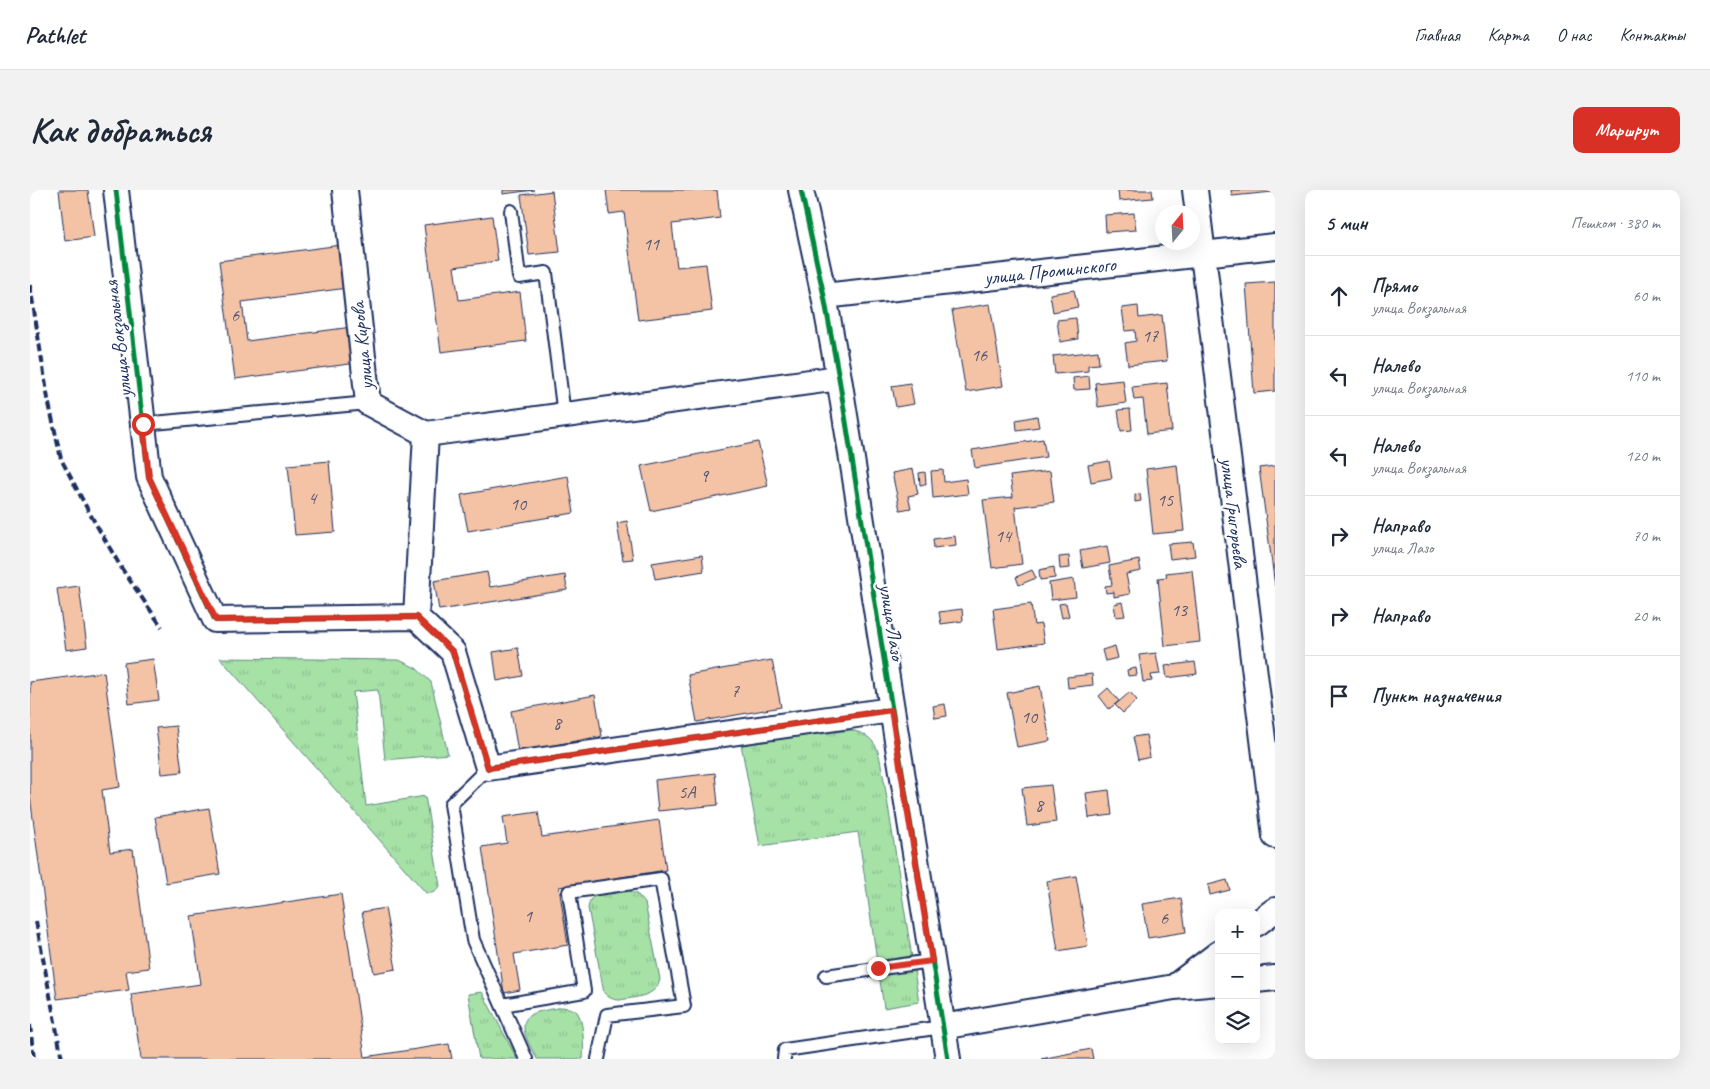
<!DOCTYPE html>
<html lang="ru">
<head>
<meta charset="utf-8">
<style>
  :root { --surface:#fff; --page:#f2f2f3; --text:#1f2937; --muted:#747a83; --line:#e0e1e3; --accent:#d93025 }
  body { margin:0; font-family:Caveat,sans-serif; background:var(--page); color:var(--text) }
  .controls { position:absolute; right:15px; bottom:15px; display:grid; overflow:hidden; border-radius:10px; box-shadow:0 5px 20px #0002 }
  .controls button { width:45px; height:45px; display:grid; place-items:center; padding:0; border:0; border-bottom:1px solid var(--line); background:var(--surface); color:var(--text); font:25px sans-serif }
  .compass { position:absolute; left:1125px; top:15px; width:45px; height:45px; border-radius:50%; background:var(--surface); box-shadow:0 5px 20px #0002; rotate:18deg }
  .stop { position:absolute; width:15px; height:15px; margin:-11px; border:4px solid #d93025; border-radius:50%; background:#fff }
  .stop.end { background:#d93025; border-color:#fff; box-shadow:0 1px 5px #0008 }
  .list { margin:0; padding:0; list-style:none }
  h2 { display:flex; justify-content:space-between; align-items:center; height:65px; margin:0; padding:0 20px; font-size:21px }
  h2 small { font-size:16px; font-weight:400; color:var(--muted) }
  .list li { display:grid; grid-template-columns:32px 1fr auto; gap:15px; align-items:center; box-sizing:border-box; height:80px; padding:0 20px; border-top:1px solid var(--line) }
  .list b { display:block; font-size:19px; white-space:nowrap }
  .list p { margin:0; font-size:16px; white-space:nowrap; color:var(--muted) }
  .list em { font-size:16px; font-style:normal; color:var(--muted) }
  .icon { flex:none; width:28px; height:28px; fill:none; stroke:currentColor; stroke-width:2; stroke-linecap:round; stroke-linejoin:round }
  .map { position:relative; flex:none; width:1245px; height:869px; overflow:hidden; border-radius:10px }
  header { display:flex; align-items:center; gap:30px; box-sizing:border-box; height:70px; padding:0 25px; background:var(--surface); border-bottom:1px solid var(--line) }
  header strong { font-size:24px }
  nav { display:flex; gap:28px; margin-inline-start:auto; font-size:18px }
  .intro { display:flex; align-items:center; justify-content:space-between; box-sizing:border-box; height:120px; padding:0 30px }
  h1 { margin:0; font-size:35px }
  .button { padding:12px 22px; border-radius:10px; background:var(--accent); color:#fff; font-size:18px; font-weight:700 }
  main { display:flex; gap:30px; padding:0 30px }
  aside { flex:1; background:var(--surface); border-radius:10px; box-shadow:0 5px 20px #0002 }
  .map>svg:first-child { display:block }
  .grass { fill:url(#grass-tufts); stroke:#608882 }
  .building { fill:#f4c2a4; stroke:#1b2f5e }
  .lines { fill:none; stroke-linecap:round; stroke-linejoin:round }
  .lane-casing { stroke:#1b2f5e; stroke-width:16 }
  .street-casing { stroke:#1b2f5e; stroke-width:28 }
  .lane { stroke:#fff; stroke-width:12 }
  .street { stroke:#fff; stroke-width:24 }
  .rail { stroke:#1b2f5e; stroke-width:4; stroke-dasharray:8 4; stroke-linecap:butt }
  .cycleway-casing { stroke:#fff; stroke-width:8 }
  .cycleway { stroke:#00873e; stroke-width:5 }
  .route { stroke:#d93025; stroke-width:6 }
  .labels { text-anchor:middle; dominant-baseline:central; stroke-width:5; stroke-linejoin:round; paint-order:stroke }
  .number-label { font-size:18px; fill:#515470 }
  .street-label { font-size:20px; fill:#1b2f5e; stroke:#fff }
</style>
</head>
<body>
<header>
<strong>Pathlet</strong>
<nav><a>Главная</a><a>Карта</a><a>О нас</a><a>Контакты</a></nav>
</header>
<div class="intro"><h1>Как добраться</h1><a class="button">Маршрут</a></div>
<main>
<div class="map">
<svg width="1245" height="869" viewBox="0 0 1245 869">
  <defs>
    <pattern id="grass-tufts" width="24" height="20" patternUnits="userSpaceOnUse" patternTransform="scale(1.25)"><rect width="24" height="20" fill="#a6e1a6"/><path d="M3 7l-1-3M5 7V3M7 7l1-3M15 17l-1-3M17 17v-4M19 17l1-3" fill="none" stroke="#8ec191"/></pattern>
  </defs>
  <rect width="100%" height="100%" fill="#fff"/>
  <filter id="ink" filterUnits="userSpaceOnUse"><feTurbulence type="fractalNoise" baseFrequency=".02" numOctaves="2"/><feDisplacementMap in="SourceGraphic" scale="10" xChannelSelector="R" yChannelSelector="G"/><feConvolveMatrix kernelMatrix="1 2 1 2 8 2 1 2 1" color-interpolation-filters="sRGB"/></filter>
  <g filter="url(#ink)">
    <path class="grass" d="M190 468 369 470 386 478 401 492 418 564 355 570 348 500 323 502 336 616 395 606 410 696C406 702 403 704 396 703Z
      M821 540C851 547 848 564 854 590L889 812 854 818 828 642 730 656 711 554Z
      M598 700 608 705 615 713 630 789C627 807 605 807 590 810 583 810 579 808 574 803L558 718 560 710 567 704Z
      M452 802 483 861 487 869H449L438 804Z
      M532 817C538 818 543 818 547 822 554 830 554 858 553 869H507C502 858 485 835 500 825 506 821 524 819 532 817Z"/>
    <path class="building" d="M29 0H58L64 47 35 51Z
      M473 0H504L473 4Z
      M576 0H687L690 28 642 34 647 77 676 74 682 121 608 130 594 22 579 24Z
      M1088 0H1122L1123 8 1089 11Z
      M1201 0H1243V2L1202 6Z
      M522 1 530 62 499 65 491 5Z
      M1104 23 1106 40 1076 42 1075 25Z
      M462 26 468 71 424 77 429 110 490 102 496 151 411 162 394 35Z
      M311 55 317 98 212 112 217 151 322 137 327 173 205 189 189 71Z
      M1245 92V201L1224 203 1216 94Z
      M1044 100 1048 117 1023 122 1020 104Z
      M960 114 973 196 936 202 922 120Z
      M1108 116 1109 128 1132 125 1137 171 1098 175 1095 153 1106 151 1105 140 1095 141 1092 118Z
      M1046 128 1048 149 1030 152 1027 130Z
      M1068 161 1069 174 1058 175V181L1025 184 1023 166Z
      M1059 186 1060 199 1044 200 1043 188Z
      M1093 190 1096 213 1068 217 1065 193Z
      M880 193 884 214 866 217 862 196Z
      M1137 193 1142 241 1117 244 1113 209 1104 210 1102 197Z
      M1100 219 1102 240 1091 241 1088 220Z
      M1007 226 1009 237 987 240 986 230Z
      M1013 249 1016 267 945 278 942 260Z
      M728 252 738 296 621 321 611 276Z
      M299 271 305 342 265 345 258 275Z
      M1079 271 1082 288 1061 292 1058 275Z
      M1147 275 1154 341 1123 344 1116 279Z
      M1245 276V396L1229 278Z
      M883 279 888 304 878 306 881 318 870 320 862 283Z
      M913 280 914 292 936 289 938 304 903 308 901 281Z
      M1020 281 1024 312 985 317 992 374 962 378 953 310 983 307 980 286Z
      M895 282 896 294 890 295 889 283Z
      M538 286 544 323 438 341 431 305Z
      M1110 304 1111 311 1105 312V305Z
      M597 331 603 369 593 370 587 333Z
      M925 346 926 355 904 358 903 349Z
      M1163 352 1165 366 1140 369 1138 354Z
      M1077 356 1080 373 1053 378 1050 361Z
      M672 365 674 381 625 389 622 373Z
      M1039 366 1040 378 1030 379 1029 367Z
      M1109 370 1111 381 1096 384 1100 404 1084 407V402L1076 403 1075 396 1082 395 1079 376Z
      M1024 377 1025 388 1010 390 1009 380Z
      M1002 380 1006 388 989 395 986 387Z
      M1162 380 1170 452 1135 456 1128 388 1137 387 1136 383Z
      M457 382 460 397 535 385 537 400 409 420 404 391Z
      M1044 389 1046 407 1021 410 1019 393Z
      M49 396 57 457 36 460 27 399Z
      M1092 412 1095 426 1086 427 1084 414Z
      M1036 413 1039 426 1032 428 1029 414Z
      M1001 414 1004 435 1011 434 1014 453 968 459 963 419Z
      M932 419 933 431 911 434 909 422Z
      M1085 456 1088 468 1075 471 1072 460Z
      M488 458 493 486 467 491 463 462Z
      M1126 463 1130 484 1121 485 1122 491 1113 492 1109 465Z
      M123 469 129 510 99 514 94 473Z
      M742 470 751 517 667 532 658 485Z
      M1165 472 1167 484 1137 488 1135 476Z
      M1106 478 1107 485 1098 486 1097 480Z
      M74 482 90 597 72 600 80 662 103 659 119 778 96 781 99 800 27 809 0 606V492Z
      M1062 484 1063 495 1038 498 1037 487Z
      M1010 496 1020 551 987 557 977 503Z
      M1078 498 1089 511 1079 519 1069 506Z
      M1100 502 1107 510 1093 523 1085 515Z
      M565 505 572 546 488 562 481 521Z
      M915 514 917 526 905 528 903 516Z
      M146 536 152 582 132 584 126 538Z
      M1116 545 1120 567 1108 570 1103 547Z
      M685 583 688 615 628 621 625 590Z
      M1021 595 1026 632 997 636 992 598Z
      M1079 600 1082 625 1059 628 1056 603Z
      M179 618 190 684 136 693 125 627Z
      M508 622 512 647 629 630 636 680 529 697 538 755 484 764 490 800 474 803 452 657 477 653 473 627Z
      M1046 686 1058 756 1028 761 1017 691Z
      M1197 690 1200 700 1180 705 1178 695Z
      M311 704 335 867 419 854 422 869H111L101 804 171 794 161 726Z
      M1151 708 1156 742 1118 748 1112 714Z
      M355 718 366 779 344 783 332 722Z
      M1061 859 1063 869H1011Z"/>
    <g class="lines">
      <g class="lane-casing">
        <path id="lane" d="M481 21 489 87 516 83 534 225
          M113 234 338 213
          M458 578 421 614 443 750 496 869
          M796 786 901 771
          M472 815 554 801 539 702 631 689 654 816 577 825 568 869
          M754 869 755 860 912 837"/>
      </g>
      <g class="street-casing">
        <path id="street" d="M86 0 119 287 185 430 386 427 423 462 458 578 861 520
          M315 0 338 213 396 244 386 427
          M771 0 794 106 809 188 918 869
          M1165 0 1245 646
          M794 106 1245 56
          M396 244 809 188
          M1226 734 1245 720
          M1226 790 1245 788
          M1144 797 1189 763
          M912 837 1144 797 1189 793"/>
      </g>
      <use href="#lane" class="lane"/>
      <use href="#street" class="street"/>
      <path class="rail" d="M0 95 18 209 31 269 60 324 92 379 132 437
        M6 731 32 869
        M0 835 4 869"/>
      <g class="cycleway-casing">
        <path id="cycleway" d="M86 0 119 287 185 430 386 427 423 462 458 578 861 520
          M771 0 794 106 809 188 918 869"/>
      </g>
      <use href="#cycleway" class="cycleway"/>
    </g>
  </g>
  <g class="lines" filter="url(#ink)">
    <path class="route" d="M113 234 119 287 186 430 386 427 423 462 458 578 861 520 902 771 848 778"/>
  </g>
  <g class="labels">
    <g class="number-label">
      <text x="621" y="54">11</text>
      <text x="205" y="125">6</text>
      <text x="1120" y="146">17</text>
      <text x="949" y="165">16</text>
      <text x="674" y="286">9</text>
      <text x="282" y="308">4</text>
      <text x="1135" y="310">15</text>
      <text x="488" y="314">10</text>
      <text x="973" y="346">14</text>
      <text x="1149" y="420">13</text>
      <text x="705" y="501">7</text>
      <text x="999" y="527">10</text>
      <text x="527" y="533">8</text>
      <text x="657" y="602">5А</text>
      <text x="1009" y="615">8</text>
      <text x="498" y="726">1</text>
      <text x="1134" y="728">6</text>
    </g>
    <g class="street-label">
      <text transform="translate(1020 81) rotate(-6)">улица Проминского</text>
      <text transform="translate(88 149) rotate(-97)">улица Вокзальная</text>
      <text transform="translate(332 156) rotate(-96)">улица Кирова</text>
      <text transform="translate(1204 323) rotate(83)">улица Григорьева</text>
      <text transform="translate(862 432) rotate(81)">улица Лазо</text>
    </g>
  </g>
</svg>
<div class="controls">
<button>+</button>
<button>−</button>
<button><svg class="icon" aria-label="layers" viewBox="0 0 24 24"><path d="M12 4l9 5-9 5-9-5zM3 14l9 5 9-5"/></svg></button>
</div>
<svg class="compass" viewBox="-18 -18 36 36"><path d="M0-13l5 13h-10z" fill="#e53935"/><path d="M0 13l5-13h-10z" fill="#747a83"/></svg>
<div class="stop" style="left:113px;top:234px"></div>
<div class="stop end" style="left:848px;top:778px"></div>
</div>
<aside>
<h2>5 мин<small>Пешком · 380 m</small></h2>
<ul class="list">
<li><svg class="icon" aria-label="ahead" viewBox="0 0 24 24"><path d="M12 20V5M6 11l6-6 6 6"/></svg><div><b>Прямо</b><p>улица Вокзальная</p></div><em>60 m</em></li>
<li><svg class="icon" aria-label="left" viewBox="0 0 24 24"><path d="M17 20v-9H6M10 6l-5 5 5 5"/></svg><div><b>Налево</b><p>улица Вокзальная</p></div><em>110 m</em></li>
<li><svg class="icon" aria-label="left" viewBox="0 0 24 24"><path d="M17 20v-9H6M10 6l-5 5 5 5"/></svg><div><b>Налево</b><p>улица Вокзальная</p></div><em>120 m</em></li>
<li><svg class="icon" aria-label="right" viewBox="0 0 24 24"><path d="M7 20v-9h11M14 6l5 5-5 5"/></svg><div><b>Направо</b><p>улица Лазо</p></div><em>70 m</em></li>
<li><svg class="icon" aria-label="right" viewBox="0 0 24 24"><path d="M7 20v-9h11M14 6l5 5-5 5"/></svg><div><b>Направо</b></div><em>20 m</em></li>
<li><svg class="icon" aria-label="arrive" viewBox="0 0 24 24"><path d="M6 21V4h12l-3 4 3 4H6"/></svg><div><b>Пункт назначения</b></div></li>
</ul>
</aside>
</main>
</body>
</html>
